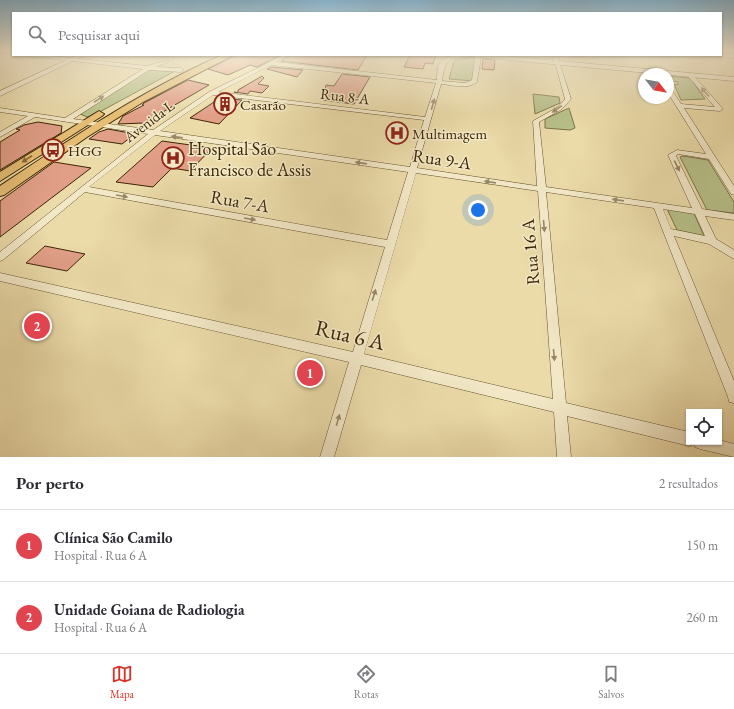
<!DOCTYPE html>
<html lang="pt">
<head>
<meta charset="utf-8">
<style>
  :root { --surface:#fff; --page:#f2f2f3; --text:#2b2b33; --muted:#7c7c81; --line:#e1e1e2; --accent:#d93025 }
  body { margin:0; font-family:"EB Garamond",serif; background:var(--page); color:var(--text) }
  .controls { position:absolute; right:12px; bottom:12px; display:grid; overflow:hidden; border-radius:0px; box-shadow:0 1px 3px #0004 }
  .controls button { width:36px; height:36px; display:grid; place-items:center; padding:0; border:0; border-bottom:1px solid var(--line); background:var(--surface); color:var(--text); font:20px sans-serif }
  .compass { position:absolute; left:638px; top:68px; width:36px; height:36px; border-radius:50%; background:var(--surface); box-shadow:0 1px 3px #0004; rotate:121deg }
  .you { position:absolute; left:478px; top:210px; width:14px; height:14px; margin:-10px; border:3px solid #fff; border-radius:50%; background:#1a73e8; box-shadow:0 0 0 6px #1a73e833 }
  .badge { display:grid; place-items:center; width:26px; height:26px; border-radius:50%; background:var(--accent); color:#fff; font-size:13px; font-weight:700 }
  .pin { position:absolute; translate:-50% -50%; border:2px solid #fff; box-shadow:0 1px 4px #0006 }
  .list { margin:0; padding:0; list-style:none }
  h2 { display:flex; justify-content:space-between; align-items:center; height:52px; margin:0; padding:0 16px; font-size:17px }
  h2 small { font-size:13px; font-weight:400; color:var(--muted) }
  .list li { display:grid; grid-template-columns:26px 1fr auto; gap:12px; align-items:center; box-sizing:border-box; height:72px; padding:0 16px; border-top:1px solid var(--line) }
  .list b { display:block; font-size:15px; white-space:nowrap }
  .list p { margin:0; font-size:13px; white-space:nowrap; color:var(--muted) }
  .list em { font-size:13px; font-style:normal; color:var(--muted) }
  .icon { flex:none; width:22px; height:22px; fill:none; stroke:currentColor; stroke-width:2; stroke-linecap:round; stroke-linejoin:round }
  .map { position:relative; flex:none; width:734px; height:457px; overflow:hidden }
  .search { position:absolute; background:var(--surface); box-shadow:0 1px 3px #0004; left:12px; right:12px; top:12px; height:44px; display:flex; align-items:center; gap:10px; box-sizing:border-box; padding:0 14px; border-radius:0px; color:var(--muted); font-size:15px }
  .sheet { height:196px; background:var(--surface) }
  nav { display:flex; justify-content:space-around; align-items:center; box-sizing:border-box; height:56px; border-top:1px solid var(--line); background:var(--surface); font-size:11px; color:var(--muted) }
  nav a { display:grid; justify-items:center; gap:2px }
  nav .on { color:var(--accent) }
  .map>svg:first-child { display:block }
  .green { fill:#b7c089; stroke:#7a7347 }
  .building { fill:#e19f88; stroke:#3d2605 }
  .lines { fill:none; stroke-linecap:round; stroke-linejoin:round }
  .minor-casing { stroke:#68532e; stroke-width:1 }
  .tertiary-casing { stroke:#68532e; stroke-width:1 }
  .primary-casing { stroke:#3d2605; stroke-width:2 }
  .minor { fill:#f2e8c7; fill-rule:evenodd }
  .tertiary { fill:#f2e8c7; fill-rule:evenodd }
  .primary { fill:#e6be74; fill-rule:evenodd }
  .oneway { fill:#988766 }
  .oneway2 { fill:#896a37 }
  .labels { text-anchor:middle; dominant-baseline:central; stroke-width:3; stroke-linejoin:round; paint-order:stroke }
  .far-street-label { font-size:15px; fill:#3d2605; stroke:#f2e8c7 }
  .far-poi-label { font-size:15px; fill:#3d2605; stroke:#f2e8c7; text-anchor:start }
  .poi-label { font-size:18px; fill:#3d2605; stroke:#f2e8c7; text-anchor:start }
  .street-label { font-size:18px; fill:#3d2605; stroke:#f2e8c7 }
  .near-street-label { font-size:22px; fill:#3d2605; stroke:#f2e8c7 }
</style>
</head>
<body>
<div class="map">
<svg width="734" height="457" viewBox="0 0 734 457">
  <rect width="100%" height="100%" fill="#ebdba9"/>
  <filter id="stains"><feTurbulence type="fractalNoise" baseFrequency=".005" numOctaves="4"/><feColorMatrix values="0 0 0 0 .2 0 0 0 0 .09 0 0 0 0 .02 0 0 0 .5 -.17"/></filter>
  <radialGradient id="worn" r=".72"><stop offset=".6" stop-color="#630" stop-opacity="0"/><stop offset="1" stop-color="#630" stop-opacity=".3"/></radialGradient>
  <path class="green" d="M470 57 477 58 473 81 449 79 454 61Z
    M150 70 175 71 94 115 87 117 78 113 139 74Z
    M668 76 690 78 705 99 681 100 674 84 678 85V82L670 81Z
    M533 94 559 97 560 103 535 114Z
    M569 108 575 128 570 130 545 128V119Z
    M683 156 708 160 734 202V213L707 210 680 157Z
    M667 209 694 213 704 236 677 230Z"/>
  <path class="building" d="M237 55H281L257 67 250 65 228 75 208 69Z
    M291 55H367L358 70 281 61Z
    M410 55H436L433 64 425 63 423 69 404 67Z
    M483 59 495 60 494 70 482 69Z
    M271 67 303 70 297 77 267 69Z
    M342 74 370 77 354 104 323 100 326 85 334 86Z
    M262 76 264 78 258 84 269 86 262 93 250 91 248 94 234 92 238 93V90Z
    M188 80 209 85 144 123 118 124 123 116 144 105H142L144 103Z
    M220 98 242 100 219 124 190 118Z
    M38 122 62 126 61 133 0 170V142L20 130 16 129 24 125Z
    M108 129 130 133 131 137 122 144 89 139 99 132Z
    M162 141 212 148 190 171 172 168 153 187 116 182Z
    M54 162 91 168 0 237V201Z
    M45 246 85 254 67 271 26 263Z"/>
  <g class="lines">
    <g class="minor-casing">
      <path id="minor" d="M0 51 13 52V54L0 53Z
        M721 54H734V58L719 56V55H721Z
        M26 55H42L147 66 168 60V62L156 67 181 68 184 70 181 72 149 70 73 119 153 130 209 92 284 55H290L276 62 437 80C437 75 437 69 439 64 444 54 472 52 481 57L477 82C467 90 453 85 441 84L417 168 537 186 533 121 558 107 565 99 553 55H557L571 99 562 109 539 122 546 187 692 208 668 155 677 150 706 154 668 93V86L670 87 681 104 715 107 687 75 692 74 723 109 720 111 684 108 734 186V195L731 194 709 159 678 154 676 156 702 209 734 214V220L705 216 716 239 734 250V259L709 244 674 236 734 381V403L729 402 728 397 654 208 546 192 566 403 689 432V442H719V440L734 444V457L700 449 695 447 694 444 689 446 567 416 571 457H557L554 412 361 365 334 457H320L349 362 0 281V273L353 352 385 247 85 192 3 260 0 261V252L148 134 35 117 0 137V132L28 116 0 112V108L65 118 143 69 28 56ZM470 56 475 58 472 80 465 83 442 81C446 56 448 60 470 56ZM271 65 436 83 425 117 218 92ZM213 95 424 120 410 167 160 131ZM155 135 408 172 387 240 89 187ZM416 173 538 191 553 399 364 354ZM663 209 695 214 705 236 671 229Z"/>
    </g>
    <g class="tertiary-casing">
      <path id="tertiary" d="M77 55H85L0 96V91Z
        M472 55H495L734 77V81L475 57Z"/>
    </g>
    <g class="primary-casing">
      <path id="primary" d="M222 55H233L143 102 87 137 4 195 0 196V186C72 138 143 90 222 55Z
        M99 111 104 114 102 116 0 181V172Z"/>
    </g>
    <use href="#minor" class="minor"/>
    <use href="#tertiary" class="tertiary"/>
    <use href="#primary" class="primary"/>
  </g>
  <defs><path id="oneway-solid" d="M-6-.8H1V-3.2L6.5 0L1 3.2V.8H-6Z"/></defs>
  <g class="oneway">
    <use href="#oneway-solid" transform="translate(705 92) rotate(-131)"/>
    <use href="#oneway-solid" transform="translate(99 99) rotate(-33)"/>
    <use href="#oneway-solid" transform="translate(433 104) rotate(-74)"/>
    <use href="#oneway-solid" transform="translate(557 109) rotate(146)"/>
    <use href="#oneway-solid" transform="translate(177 137) rotate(-172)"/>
    <use href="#oneway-solid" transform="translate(361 163) rotate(-172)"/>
    <use href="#oneway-solid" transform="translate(677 166) rotate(64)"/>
    <use href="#oneway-solid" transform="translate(490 182) rotate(-172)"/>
    <use href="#oneway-solid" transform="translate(122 196) rotate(10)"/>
    <use href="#oneway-solid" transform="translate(618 200) rotate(-172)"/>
    <use href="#oneway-solid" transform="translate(250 219) rotate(10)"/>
    <use href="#oneway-solid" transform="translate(544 226) rotate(85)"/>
    <use href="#oneway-solid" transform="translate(374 295) rotate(-73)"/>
    <use href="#oneway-solid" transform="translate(554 355) rotate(85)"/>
    <use href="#oneway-solid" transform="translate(338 420) rotate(-74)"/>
  </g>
  <use class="oneway2" href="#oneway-solid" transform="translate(27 159) rotate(147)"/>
  <linearGradient id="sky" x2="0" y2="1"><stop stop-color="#88b6d1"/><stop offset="0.44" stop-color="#f6efd8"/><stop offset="1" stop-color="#f6efd8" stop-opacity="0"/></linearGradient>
  <rect width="734" height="115" fill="url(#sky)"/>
  <defs>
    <g id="building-ring" transform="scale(1.15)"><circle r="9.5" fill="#f2e8c7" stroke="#8f2418" stroke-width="1.5"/><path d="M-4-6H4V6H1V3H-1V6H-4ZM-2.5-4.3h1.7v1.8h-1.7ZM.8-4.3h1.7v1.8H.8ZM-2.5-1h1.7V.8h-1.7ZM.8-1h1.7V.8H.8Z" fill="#8f2418"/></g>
    <g id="hospital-ring" transform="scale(1.15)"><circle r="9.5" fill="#f2e8c7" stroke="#8f2418" stroke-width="1.5"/><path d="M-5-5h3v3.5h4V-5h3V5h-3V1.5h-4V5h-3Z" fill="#8f2418"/></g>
    <g id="bus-ring" transform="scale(1.15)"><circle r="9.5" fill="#f2e8c7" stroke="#8f2418" stroke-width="1.5"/><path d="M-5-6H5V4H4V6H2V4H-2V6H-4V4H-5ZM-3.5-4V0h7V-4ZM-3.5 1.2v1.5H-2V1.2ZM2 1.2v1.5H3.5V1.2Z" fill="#8f2418"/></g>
  </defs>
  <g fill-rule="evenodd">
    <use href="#building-ring" x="225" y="104"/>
    <use href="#hospital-ring" x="397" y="133"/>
    <use href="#bus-ring" x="53" y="150"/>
    <use href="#hospital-ring" x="173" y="158"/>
  </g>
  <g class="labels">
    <g class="far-street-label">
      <text transform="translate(345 96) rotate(7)">Rua 8-A</text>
      <text transform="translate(149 121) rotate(-37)">Avenida L</text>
    </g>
    <g class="far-poi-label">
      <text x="240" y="104">Casarão</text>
      <text x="412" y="133">Multimagem</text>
      <text x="68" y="150">HGG</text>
    </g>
    <g class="poi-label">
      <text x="188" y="148">Hospital São<tspan x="188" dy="21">Francisco de Assis</tspan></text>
    </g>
    <g class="street-label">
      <text transform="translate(442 159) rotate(8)">Rua 9-A</text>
      <text transform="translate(240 201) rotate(10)">Rua 7-A</text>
      <text transform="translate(530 252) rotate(-95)">Rua 16 A</text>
    </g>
    <g class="near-street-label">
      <text transform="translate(350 335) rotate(13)">Rua 6 A</text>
    </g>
  </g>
  <rect width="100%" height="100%" filter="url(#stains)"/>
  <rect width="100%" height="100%" fill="url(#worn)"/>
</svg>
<div class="controls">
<button><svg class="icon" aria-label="locate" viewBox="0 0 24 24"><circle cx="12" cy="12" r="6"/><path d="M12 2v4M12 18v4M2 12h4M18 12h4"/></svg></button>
</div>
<svg class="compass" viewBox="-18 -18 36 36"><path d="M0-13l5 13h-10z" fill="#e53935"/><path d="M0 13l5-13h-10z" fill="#7c7c81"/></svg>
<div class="you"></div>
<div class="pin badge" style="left:310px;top:373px;background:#e0444e">1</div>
<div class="pin badge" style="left:37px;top:326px;background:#e0444e">2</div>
<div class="search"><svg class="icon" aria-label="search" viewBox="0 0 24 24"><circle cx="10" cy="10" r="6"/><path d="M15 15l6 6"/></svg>Pesquisar aqui</div>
</div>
<section class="sheet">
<h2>Por perto<small>2 resultados</small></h2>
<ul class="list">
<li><span class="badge" style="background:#e0444e">1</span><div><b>Clínica São Camilo</b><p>Hospital · Rua 6 A</p></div><em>150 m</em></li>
<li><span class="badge" style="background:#e0444e">2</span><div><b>Unidade Goiana de Radiologia</b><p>Hospital · Rua 6 A</p></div><em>260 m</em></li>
</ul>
</section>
<nav>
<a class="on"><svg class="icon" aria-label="map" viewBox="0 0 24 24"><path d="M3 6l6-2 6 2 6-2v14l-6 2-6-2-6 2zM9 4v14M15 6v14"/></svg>Mapa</a>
<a><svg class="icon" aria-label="directions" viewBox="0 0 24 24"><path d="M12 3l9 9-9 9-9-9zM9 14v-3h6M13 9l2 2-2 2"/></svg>Rotas</a>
<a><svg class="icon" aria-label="saved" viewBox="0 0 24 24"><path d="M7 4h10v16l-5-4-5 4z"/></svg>Salvos</a>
</nav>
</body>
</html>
